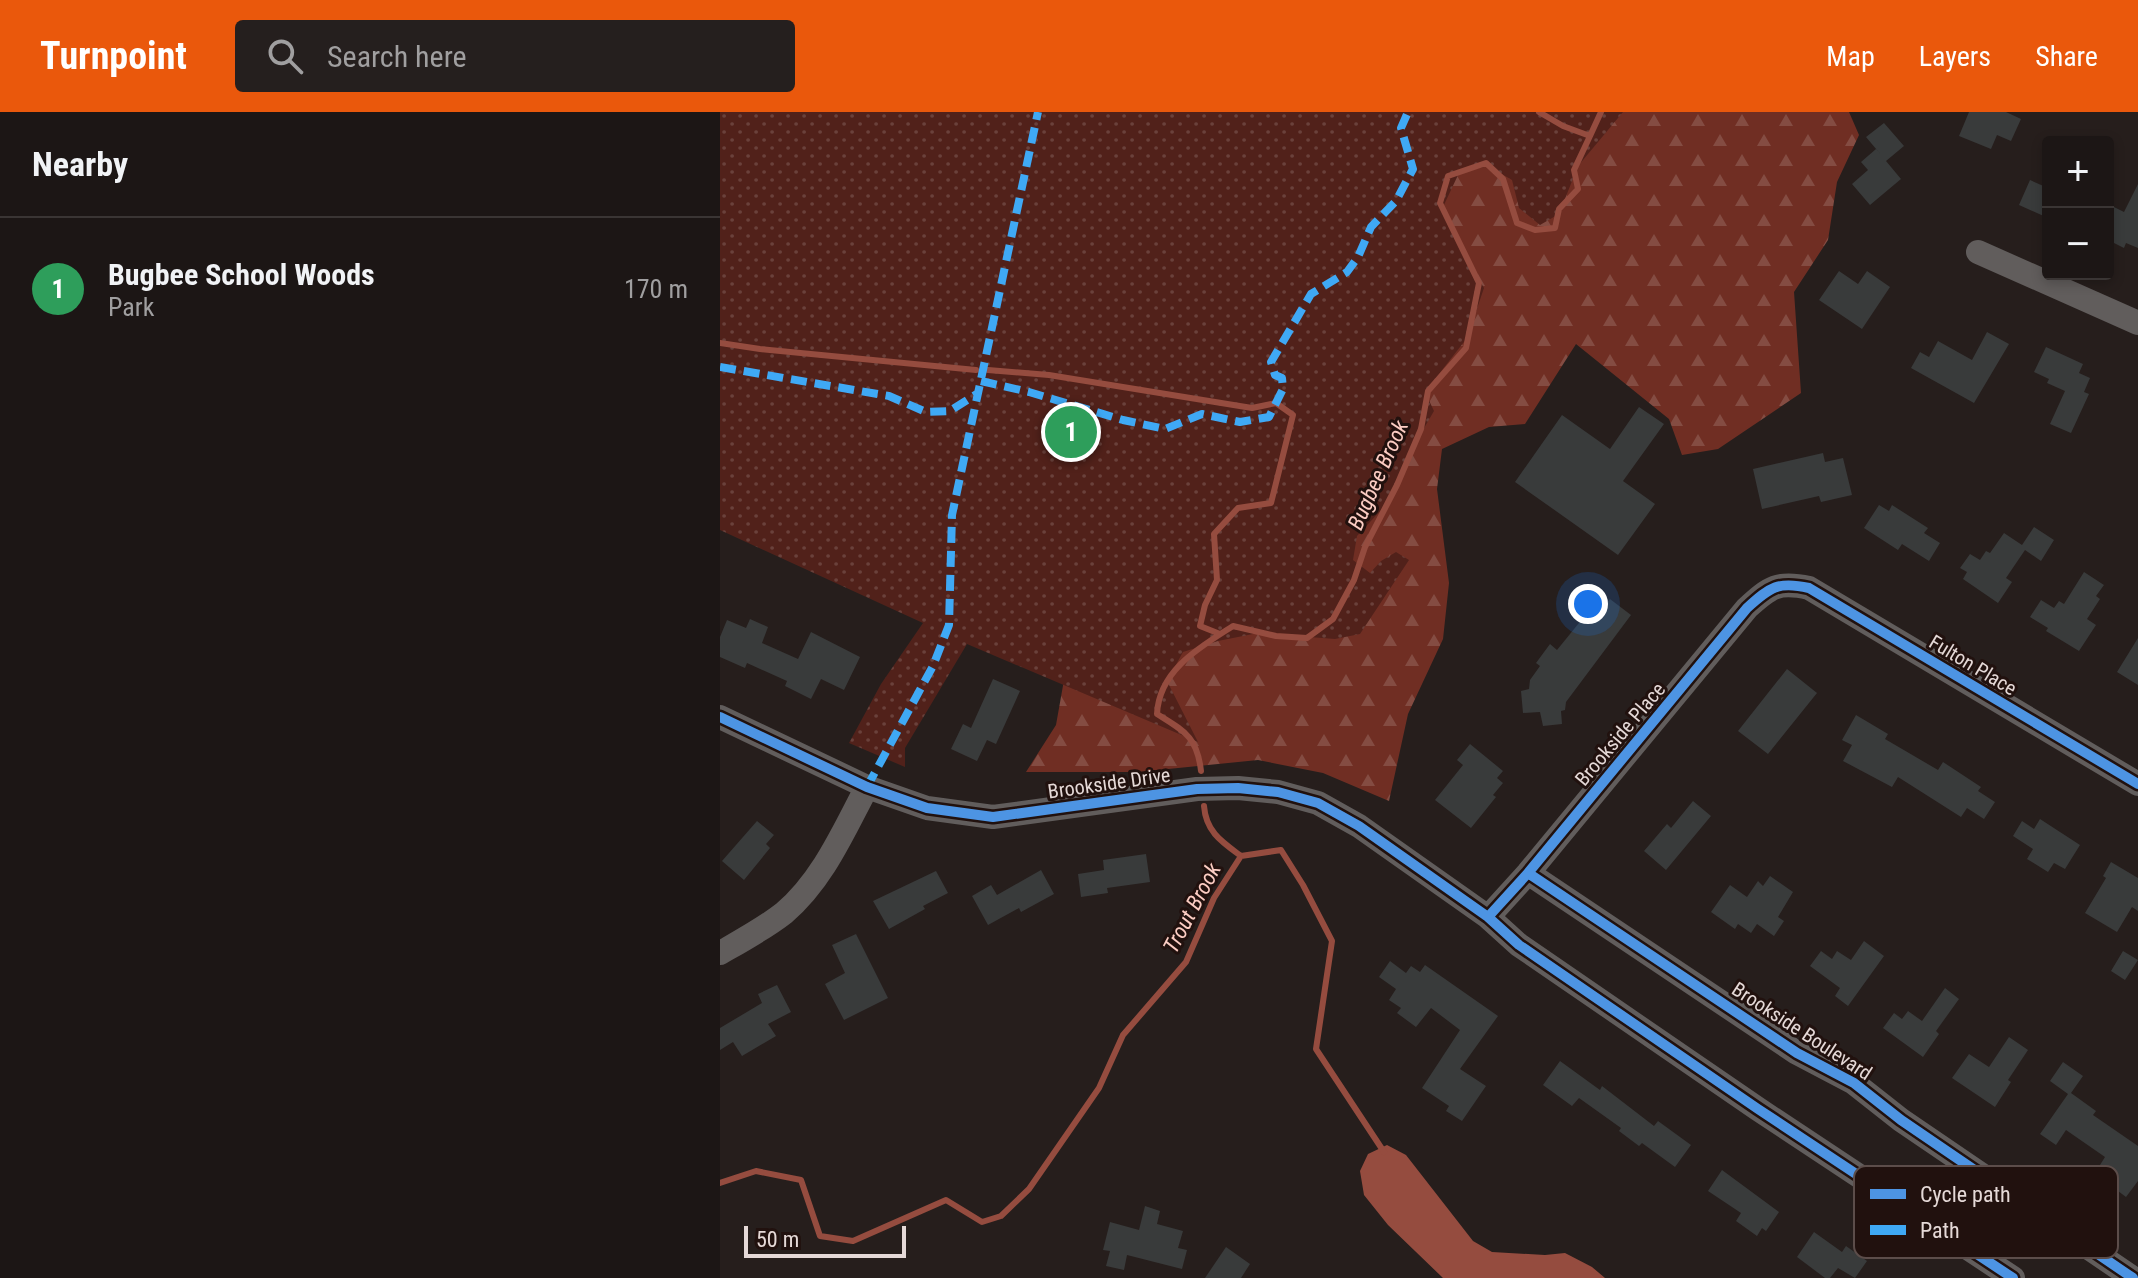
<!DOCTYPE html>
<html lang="en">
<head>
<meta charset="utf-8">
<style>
  :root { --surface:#1c1615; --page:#251f1e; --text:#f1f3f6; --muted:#a09fa0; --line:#3a3534; --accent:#ea580c }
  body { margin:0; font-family:"Roboto Condensed",sans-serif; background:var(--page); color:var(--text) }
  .controls { position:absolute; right:24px; top:24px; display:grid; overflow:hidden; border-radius:8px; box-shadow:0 4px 12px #0003 }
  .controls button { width:72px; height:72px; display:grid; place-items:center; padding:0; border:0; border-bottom:2px solid var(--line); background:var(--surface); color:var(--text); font:40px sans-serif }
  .scale { position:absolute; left:24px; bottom:20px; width:162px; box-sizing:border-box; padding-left:8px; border:4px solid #e5d9d7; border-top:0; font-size:22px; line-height:28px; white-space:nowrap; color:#e5d9d7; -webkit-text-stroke:6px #21110e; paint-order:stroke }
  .you { position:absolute; left:868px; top:492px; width:28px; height:28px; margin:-20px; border:6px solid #fff; border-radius:50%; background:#1a73e8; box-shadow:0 0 0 12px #1a73e833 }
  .badge { display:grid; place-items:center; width:52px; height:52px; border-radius:50%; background:var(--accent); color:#fff; font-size:26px; font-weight:700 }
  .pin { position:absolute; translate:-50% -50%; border:4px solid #fff; box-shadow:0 2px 8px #0006 }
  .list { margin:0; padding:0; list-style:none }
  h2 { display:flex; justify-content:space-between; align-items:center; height:104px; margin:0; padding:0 32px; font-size:34px }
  h2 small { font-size:26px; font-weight:400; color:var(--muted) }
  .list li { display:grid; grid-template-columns:52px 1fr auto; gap:24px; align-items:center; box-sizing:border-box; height:144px; padding:0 32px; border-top:2px solid var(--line) }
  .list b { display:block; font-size:30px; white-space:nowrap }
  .list p { margin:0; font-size:26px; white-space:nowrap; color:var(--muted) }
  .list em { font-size:26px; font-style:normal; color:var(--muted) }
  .icon { flex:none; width:44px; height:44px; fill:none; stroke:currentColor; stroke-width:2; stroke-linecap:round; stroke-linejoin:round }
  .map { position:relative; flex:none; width:1418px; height:1166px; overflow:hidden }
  header { display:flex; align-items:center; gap:48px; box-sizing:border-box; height:112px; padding:0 40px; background:var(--accent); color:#fff }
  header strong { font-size:38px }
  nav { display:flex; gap:44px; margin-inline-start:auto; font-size:28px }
  .search { width:560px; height:72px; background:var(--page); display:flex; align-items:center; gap:20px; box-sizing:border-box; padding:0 28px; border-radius:8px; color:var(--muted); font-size:30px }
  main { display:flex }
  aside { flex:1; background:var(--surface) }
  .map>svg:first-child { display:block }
  .forest { fill:url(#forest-firs) }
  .park { fill:url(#park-dots) }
  .water { fill:#954c3f }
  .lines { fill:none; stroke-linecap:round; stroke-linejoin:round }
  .stream { stroke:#954c3f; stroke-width:6 }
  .building { fill:#393b3b }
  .minor { stroke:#615d5c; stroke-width:24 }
  .quiet { stroke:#3fa9f5; stroke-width:8; stroke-dasharray:16 8; stroke-linecap:butt }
  .cycleway-casing { stroke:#21110e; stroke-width:15 }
  .cycleway { stroke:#4d94e3; stroke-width:10 }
  .labels { text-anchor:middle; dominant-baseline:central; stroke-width:6; stroke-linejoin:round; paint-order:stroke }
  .street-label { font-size:20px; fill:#e5d9d7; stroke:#21110e }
  .water-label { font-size:22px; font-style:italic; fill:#fccdc3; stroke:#21110e }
  .key { fill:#21110e; stroke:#5c4d4a; stroke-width:2 }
  .key-label { font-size:22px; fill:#e5d9d7 }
</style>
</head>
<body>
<header>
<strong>Turnpoint</strong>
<div class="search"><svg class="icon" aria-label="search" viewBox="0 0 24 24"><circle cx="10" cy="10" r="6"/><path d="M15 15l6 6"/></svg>Search here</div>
<nav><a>Map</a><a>Layers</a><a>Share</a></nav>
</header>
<main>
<aside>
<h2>Nearby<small></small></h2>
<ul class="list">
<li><span class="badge" style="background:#2e9e5b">1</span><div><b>Bugbee School Woods</b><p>Park</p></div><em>170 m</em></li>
</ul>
</aside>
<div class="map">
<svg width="1418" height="1166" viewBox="0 0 1418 1166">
  <defs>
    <pattern id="forest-firs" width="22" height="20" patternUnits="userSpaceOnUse" patternTransform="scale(2)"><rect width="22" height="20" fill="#702e23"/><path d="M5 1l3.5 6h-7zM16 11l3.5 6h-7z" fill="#844c42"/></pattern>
    <pattern id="park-dots" width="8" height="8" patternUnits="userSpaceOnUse" patternTransform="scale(2)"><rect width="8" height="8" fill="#51211a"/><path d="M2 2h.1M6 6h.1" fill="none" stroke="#6a413b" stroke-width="1.8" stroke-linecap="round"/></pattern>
  </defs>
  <rect width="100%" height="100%" fill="#261e1c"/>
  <path class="forest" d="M0 0H1129L1139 23 1117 70 1108 128 1074 180 1081 281 998 337 962 343 949 307 856 232 805 312 769 315 722 337 717 377 729 471 723 527 688 602 669 689 603 661 538 648 418 660H306L336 613 344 568Z"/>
  <path class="park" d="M0 0H903L858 54 839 102 820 113 799 96 792 68 768 54 739 61 723 95 737 130 764 176 747 226 705 280 714 299 689 342 664 395 637 424 633 448 650 461 661 449 676 440 689 448 640 522 615 527 538 521 498 529 463 540 447 569 478 630 247 532 185 636V655L129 631 161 572 203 511 0 418Z"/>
  <path class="water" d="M667 1033 686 1043 753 1129 772 1140 825 1143 845 1141 872 1155 885 1166H723L668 1113 644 1083 640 1059 648 1042Z"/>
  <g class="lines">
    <path class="stream" d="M870 24 881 0
      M0 231 40 237 256 258
      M268 258 329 263 532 296 556 291 573 303 551 391 518 396 494 422 497 468 485 493 480 514 500 522
      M481 659C477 624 464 619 437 602 439 558 480 535 513 514L556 524 587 526 613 507 634 468 645 435 677 373 701 317 708 279 746 236 759 171 720 91 728 64 766 51 783 67 797 111 815 118 835 116 839 97 858 77 854 58 870 24 843 14 819 0
      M484 694C486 720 502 730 521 744
      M0 1071 36 1059 81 1068 100 1124 133 1129 226 1088 262 1110 281 1104 309 1077 379 976 403 923 466 850 494 786 521 744 561 738 583 773 612 829 596 937 664 1040"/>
  </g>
  <path class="building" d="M1249 0H1286L1301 7 1291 29 1277 23 1271 37 1239 24Z
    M1164 11 1184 34 1166 49 1181 67 1150 93 1132 72 1148 58 1141 50 1156 37 1162 44 1146 25Z
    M1310 68 1328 76V106L1299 93Z
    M1418 72V136L1406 131 1404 136 1388 128V107L1394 95 1404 100Z
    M1119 159 1138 172 1147 159 1170 175 1142 217 1099 188Z
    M1267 220 1289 232 1254 291 1191 256 1200 240 1209 245 1218 229 1252 248Z
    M1326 235 1363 252 1359 261 1370 266 1364 280 1369 282 1351 321 1330 312 1345 279 1327 271 1329 267 1314 260Z
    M919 295 944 312 903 369 935 392 898 443 795 370 842 303 890 337Z
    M1103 341 1105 350 1123 346 1132 383 1101 390 1099 384 1042 397 1033 357Z
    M1159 393 1169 399 1172 393 1208 416 1204 421 1220 431 1209 449 1182 432 1178 438 1144 416Z
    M1314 415 1334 428 1321 449 1305 438 1286 466 1292 470 1278 491 1243 467 1247 460 1240 456 1250 442 1260 448 1266 439 1270 441 1284 421 1302 433Z
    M1364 460 1384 473 1376 484 1380 487 1367 507 1376 513 1359 539 1326 519 1328 516 1310 505 1321 488 1334 496 1339 489 1344 492Z
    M890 487 911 503 846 590 845 598 841 599 842 612 823 614 820 600 803 601 801 579 809 577 810 568 820 554 816 551 830 532 837 538 876 490 883 495Z
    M30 507 48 515 42 531 78 547 91 520 140 545 124 578 101 567 91 587 65 574 67 569 27 551 25 556 0 545V525L7 508 26 516Z
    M1418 526V573L1397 560Z
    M1067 557 1097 581 1048 642 1018 619Z
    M273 567 300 579 276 632 267 628 257 649 231 637 243 612 251 616Z
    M1136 603 1168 622 1165 627 1218 658 1223 650 1261 675 1258 679 1275 690 1264 707 1247 696 1241 705 1178 665 1172 675 1123 649 1132 633 1122 628Z
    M750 632 783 659 777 666 783 671 773 683 776 685 751 716 715 688 743 653 737 648Z
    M973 689 991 704 946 758 924 739 947 712 951 716Z
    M1320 707 1360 733 1345 757 1334 751 1328 760 1307 747 1313 737 1293 724 1302 709 1314 717Z
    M37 709 54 723 46 732 50 736 24 768 2 749Z
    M426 742 430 770 387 776 388 781 361 785 358 762 384 758 383 748Z
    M1391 750 1418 766V799L1412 795 1397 820 1365 801 1386 766 1383 764Z
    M321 758 334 782 301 800 299 796 268 813 252 784 271 773 277 783Z
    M216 759 228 781 203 794 205 797 169 817 153 789Z
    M1050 764 1073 780 1058 805 1064 809 1054 824 1037 812 1031 821 1018 812 1015 817 991 800 1010 773 1027 785 1038 769 1043 774Z
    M136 822 168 886 124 908 105 872 125 861 112 833Z
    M1144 829 1164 844 1128 894 1115 884 1120 876 1090 854 1101 839 1112 847 1117 839 1131 848Z
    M1403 839 1418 848 1405 868 1391 859Z
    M670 849 686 861 691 854 700 860 705 853 778 904 740 957 766 974 742 1009 726 999 729 994 702 976 740 918 711 896 696 915 677 901 681 896 669 888 676 877 659 865Z
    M57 873 71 900 48 912 56 924 22 944 13 930 0 938V916L42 891 38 882Z
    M1225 876 1239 887 1216 919 1219 922 1203 945 1163 916 1174 901 1182 907 1188 899 1202 909Z
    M1289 925 1308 938 1288 968 1291 970 1275 995 1232 966 1249 942 1269 955Z
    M840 949 880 978 882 974 934 1014 938 1009 971 1033 955 1055 922 1031 919 1034 899 1019 901 1016 859 986 852 994 823 973Z
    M1343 950 1363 964 1351 981 1376 999 1373 1003 1418 1034V1069L1406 1085 1382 1067 1388 1059 1380 1053 1385 1045 1346 1018 1336 1033 1320 1022 1348 982 1330 969Z
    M1002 1058 1059 1100 1046 1119 1042 1116 1037 1124 1016 1109 1021 1101 988 1079Z
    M425 1094 440 1099 437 1112 463 1119 458 1136 467 1138 462 1157 407 1143 404 1158 386 1154 390 1139 383 1138 390 1110 419 1118Z
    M1094 1120 1122 1140 1126 1134 1147 1149 1135 1166 1118 1156 1110 1166H1105L1077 1145Z
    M506 1135 530 1152 521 1166H485Z"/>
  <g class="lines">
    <path class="minor" d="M1258 140 1418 211
      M0 605 147 675 207 696 273 705 477 677 518 676 558 680 598 691 639 714 768 805 799 833 1038 997 1293 1166
      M808 761 1077 941 1134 971 1181 1008 1413 1166
      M768 805 808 761 1027 496C1050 475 1058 469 1089 476L1418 672
      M0 841C21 829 45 816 64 801 103 768 124 718 147 675"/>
    <path class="quiet" d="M0 255 169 284 206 300 230 299 258 281
      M261 269 309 280 403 308 445 317 482 302 520 310 549 305 563 277 562 266 555 263 551 250 591 182 627 160 638 145 651 115 676 89 693 57 681 16 688 0
      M147 675 213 554 229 513 232 403 318 0"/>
    <g class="cycleway-casing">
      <path id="cycleway" d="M0 605 147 675 207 696 273 705 477 677 518 676 558 680 598 691 639 714 768 805 799 833 1038 997 1293 1166
        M808 761 1077 941 1134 971 1181 1008 1413 1166
        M768 805 808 761 1027 496C1050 475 1058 469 1089 476L1418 672"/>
    </g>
    <use href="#cycleway" class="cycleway"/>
  </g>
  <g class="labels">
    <g class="street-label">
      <text transform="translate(1253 553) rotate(31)">Fulton Place</text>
      <text transform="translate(900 622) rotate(-50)">Brookside Place</text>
      <text transform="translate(389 671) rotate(-8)">Brookside Drive</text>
      <text transform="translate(1082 919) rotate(33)">Brookside Boulevard</text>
    </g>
    <g class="water-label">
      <text transform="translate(658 363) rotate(-66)">Bugbee Brook</text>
      <text transform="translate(472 796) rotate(-62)">Trout Brook</text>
    </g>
  </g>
  <rect x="1134" y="1054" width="264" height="92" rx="12" class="key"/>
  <rect x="1150" y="1077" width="36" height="10" fill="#4d94e3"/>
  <rect x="1150" y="1113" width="36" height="10" fill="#3fa9f5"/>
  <g class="key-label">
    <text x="1200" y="1090">Cycle path</text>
    <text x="1200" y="1126">Path</text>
  </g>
</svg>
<div class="controls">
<button>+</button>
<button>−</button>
</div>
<div class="scale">50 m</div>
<div class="you"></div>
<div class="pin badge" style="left:351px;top:320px;background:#2e9e5b">1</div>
</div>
</main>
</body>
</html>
